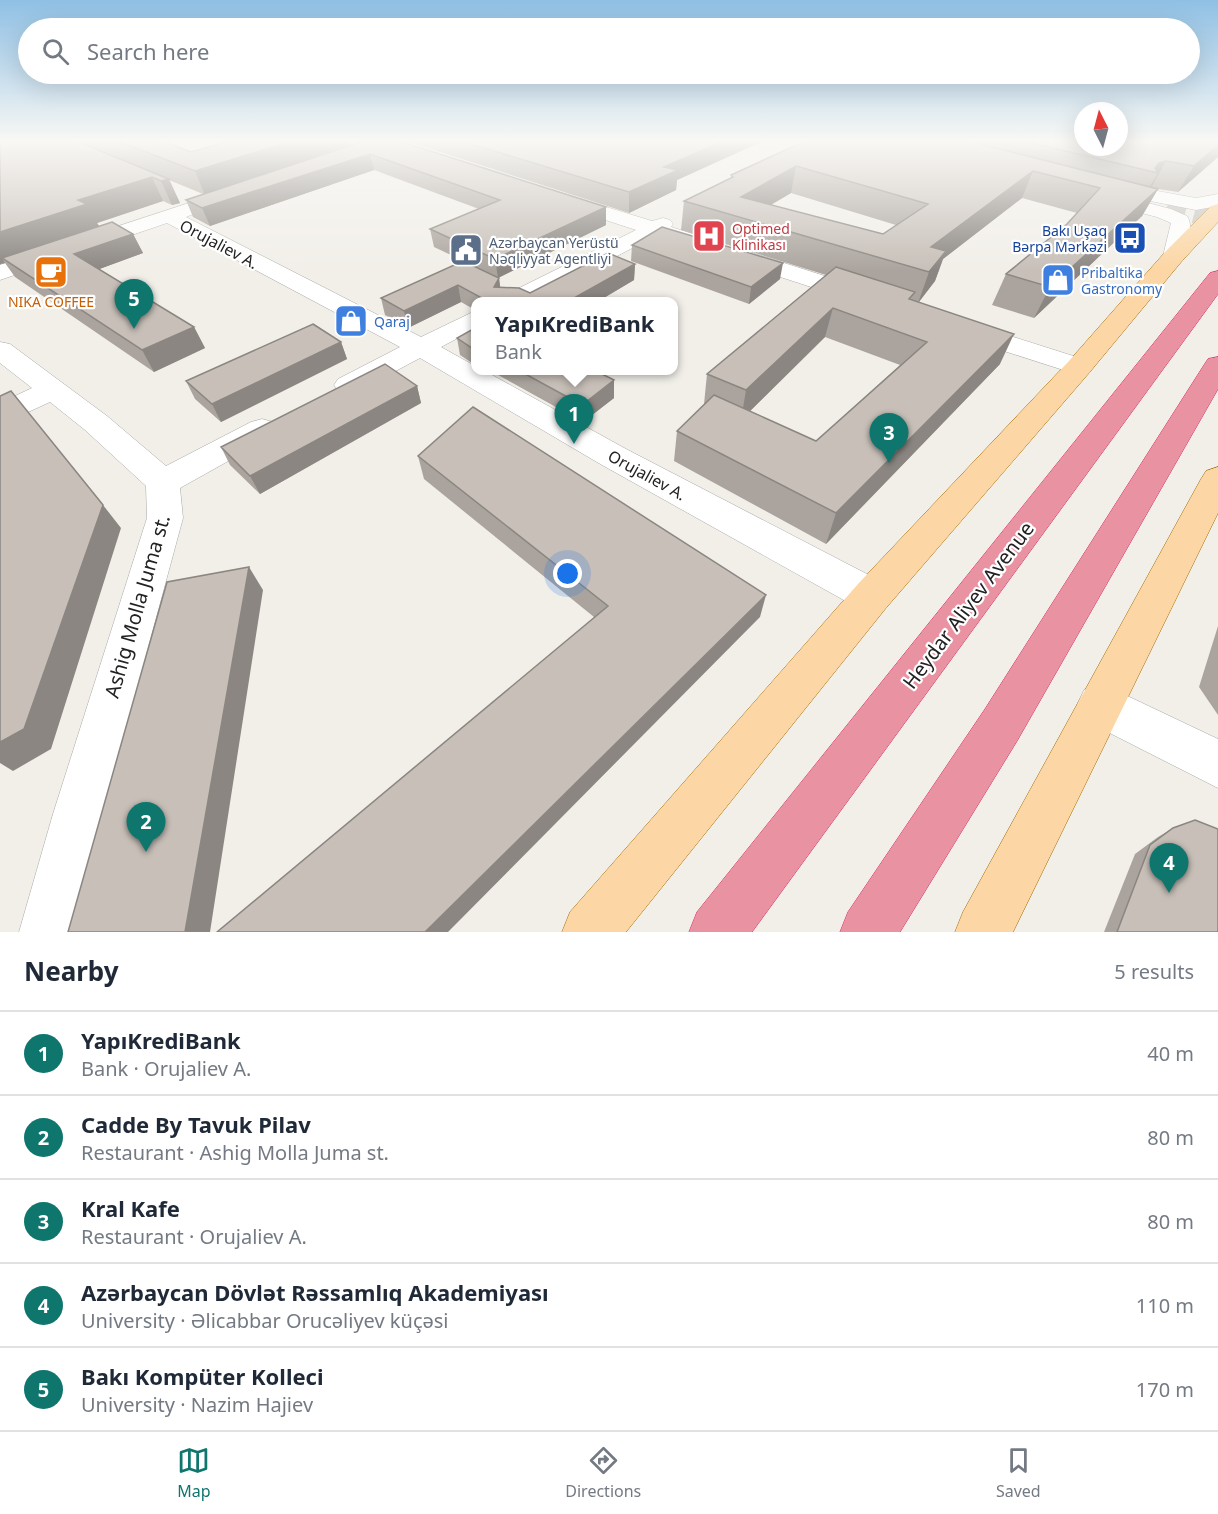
<!DOCTYPE html>
<html lang="en">
<head>
<meta charset="utf-8">
<style>
  :root { --surface:#fff; --page:#f6f6f7; --text:#1f2937; --muted:#747a83; --line:#e0e1e3; --accent:#0f766e }
  body { margin:0; font-family:"Noto Sans",sans-serif; background:var(--page); color:var(--text) }
  .compass { position:absolute; left:1074px; top:102px; width:54px; height:54px; border-radius:50%; background:var(--surface); box-shadow:0 6px 24px #0002; rotate:354deg }
  .you { position:absolute; left:568px; top:574px; width:21px; height:21px; margin:-15px; border:4px solid #fff; border-radius:50%; background:#1a73e8; box-shadow:0 0 0 9px #1a73e833 }
  .badge { display:grid; place-items:center; width:39px; height:39px; border-radius:50%; background:var(--accent); color:#fff; font-size:20px; font-weight:700 }
  .pin { position:absolute; translate:-50% -50px; filter:drop-shadow(0 2px 3px #0008) }
  .pin::after { content:''; position:absolute; top:32px; width:21px; height:18px; background:inherit; clip-path:polygon(0 0,100% 0,50% 100%) }
  .popup { position:absolute; left:471px; top:297px; width:207px; height:78px; box-sizing:border-box; display:grid; place-content:center; border-radius:12px; background:var(--surface); filter:drop-shadow(0 2px 4px #0005); font-size:20px; white-space:nowrap; color:var(--muted) }
  .popup b { font-size:22px; color:var(--text) }
  .popup::after { content:''; position:absolute; left:50%; top:100%; margin-left:-12px; border:12px solid transparent; border-top-color:var(--surface) }
  .list { margin:0; padding:0; list-style:none }
  h2 { display:flex; justify-content:space-between; align-items:center; height:78px; margin:0; padding:0 24px; font-size:26px }
  h2 small { font-size:20px; font-weight:400; color:var(--muted) }
  .list li { display:grid; grid-template-columns:39px 1fr auto; gap:18px; align-items:center; box-sizing:border-box; height:84px; padding:0 24px; border-top:2px solid var(--line) }
  .list b { display:block; font-size:22px; white-space:nowrap }
  .list p { margin:0; font-size:20px; white-space:nowrap; color:var(--muted) }
  .list em { font-size:20px; font-style:normal; color:var(--muted) }
  .icon { flex:none; width:33px; height:33px; fill:none; stroke:currentColor; stroke-width:2; stroke-linecap:round; stroke-linejoin:round }
  .map { position:relative; flex:none; width:1218px; height:932px; overflow:hidden }
  .search { position:absolute; background:var(--surface); box-shadow:0 6px 24px #0002; left:18px; right:18px; top:18px; height:66px; display:flex; align-items:center; gap:15px; box-sizing:border-box; padding:0 21px; border-radius:33px; color:var(--muted); font-size:22px }
  .sheet { height:498px; background:var(--surface) }
  nav { display:flex; justify-content:space-around; align-items:center; box-sizing:border-box; height:84px; border-top:2px solid var(--line); background:var(--surface); font-size:16px; color:var(--muted) }
  nav a { display:grid; justify-items:center; gap:3px }
  nav .on { color:var(--accent) }
  .map>svg:first-child { display:block }
  .lines { fill:none; stroke-linecap:round; stroke-linejoin:round }
  .minor-tunnel { stroke:#c8c6c1; stroke-width:19; stroke-dasharray:19 9; stroke-linecap:butt }
  .minor-casing { stroke:#a9a9a9; stroke-width:1 }
  .major-casing { stroke:#a06b00; stroke-width:1 }
  .highway-casing { stroke:#dc2a67; stroke-width:1 }
  .minor { fill:#fff; fill-rule:evenodd }
  .major { fill:#fcd6a4; fill-rule:evenodd }
  .highway { fill:#e892a2; fill-rule:evenodd }
  .wall { fill:#aba49e; fill-rule:evenodd }
  .shaded-wall { fill:#8b8681 }
  .building { fill:#c7bfb8; stroke:#8b8681; stroke-width:1.5; fill-rule:evenodd }
  .labels { text-anchor:middle; dominant-baseline:central; stroke-width:4.5; stroke-linejoin:round; paint-order:stroke }
  .far-health-label { font-size:14px; fill:#be3a42; stroke:#fff; text-anchor:start }
  .far-transit-label { font-size:14px; fill:#164399; stroke:#fff; text-anchor:end }
  .far-service-label { font-size:14px; fill:#4e5e75; stroke:#fff; text-anchor:start }
  .far-shop-label { font-size:14px; fill:#366cbe; stroke:#fff; text-anchor:start }
  .far-food-label { font-size:14px; fill:#c56008; stroke:#fff }
  .street-label { font-size:16px; fill:#222; stroke:#fff }
  .near-street-label { font-size:20px; fill:#222; stroke:#fff }
</style>
</head>
<body>
<div class="map">
<svg width="1218" height="932" viewBox="0 0 1218 932">
  <rect width="100%" height="100%" fill="#f2efe9"/>
  <g class="lines">
    <path class="minor-tunnel" d="M1167 207 1218 220"/>
    <g class="minor-casing">
      <path id="minor" d="M1152 190 1196 198 1218 194V206L1196 210 1145 200 1142 196 1145 192Z
        M1102 191 1171 209 1187 216C1194 226 1189 251 1182 261L1174 263 1166 261 1163 256 1171 223 1157 217 1095 201 1092 197 1095 193Z
        M564 194 652 221 663 218 670 220 673 224 671 227 869 290 872 295 869 300 860 302 851 300 655 236 530 302H498L501 297 636 230 557 204 554 200 557 196Z
        M189 203 196 205 199 209 196 213 186 217 421 337 475 311V329L441 347 475 366V370H483L626 449 886 584 892 596 886 608 872 613 858 608 602 465 420 358 358 391 348 394 338 391 334 385 338 379 400 347 167 223 0 280V265Z
        M966 322 1089 361 1093 367 1089 373 1079 375 957 336 953 330 957 324Z
        M0 342 10 344 107 416 166 466 251 422 262 419 273 422 278 429 273 436 180 488 183 518 103 814 75 932H19L53 814 147 518 146 486 85 430 50 402 0 425V403L32 388 0 363Z
        M1100 683 1218 739V788L1084 720 1077 705 1084 690Z"/>
    </g>
    <g class="major-casing">
      <path id="major" d="M1218 204V222L1182 261 1089 373 886 608 626 932H562L570 912 858 584 1069 361 1166 251 1211 206Z
        M1218 467V513L1013 932H955L963 912 1201 479 1206 471Z"/>
    </g>
    <g class="highway-casing">
      <path id="highway" d="M1218 271V294L752 932H689L697 912 1210 273Z
        M1218 357V389L1017 741 900 932H840L848 912 985 709 1204 365 1208 359Z"/>
    </g>
    <use href="#minor" class="minor"/>
    <use href="#major" class="major"/>
    <use href="#highway" class="highway"/>
  </g>
  <path class="wall" d="M0 141H162L191 152 349 141 350 145 606 207V225L498 278H499L500 287 530 293 635 264 634 280 597 302H475V310L461 302 408 328 385 315 381 298 470 264 434 247 430 229 479 209 374 170 210 226 193 217 186 200 203 194 169 180 180 203 172 205 163 201 97 223 99 226 133 234 143 253 99 269 194 327 205 348 154 372 15 277 5 263 0 264Z
    M409 141H763L677 180 676 190 629 213 409 142Z
    M805 141H1083L1125 143 1218 141V157L1178 192 1158 189 1142 216 1034 318 992 305 1006 274 1067 224 1077 213 1022 198 943 259 935 281 919 302 1000 364 826 544 674 461 677 431 705 404H704L707 374 826 275 681 230 684 201 731 178V175ZM791 193 896 225 883 234 771 205ZM825 337 900 365 816 441 750 411Z
    M632 245 780 279 749 304 631 261Z
    M475 328V365L460 355 457 338Z
    M341 342 347 359 221 422 195 399 186 381Z
    M489 370H594L614 380V398L583 422Z
    M417 386 421 403 260 494 230 465 221 447Z
    M418 456 760 617H594L424 479Z
    M1218 626V715L1199 687Z
    M1173 828 1218 932H1104L1135 854 1158 837Z"/>
  <path class="shaded-wall" d="M292 141H349L351 146 205 195 195 171Z
    M723 141H763L677 180 676 190 629 213V192L664 167Z
    M1218 145V157L1178 192 1194 166Z
    M370 154 374 170 210 226 202 208Z
    M1166 161 1151 188H1149L1158 173 1155 168 1159 163Z
    M796 166 791 193 746 219 741 197Z
    M1033 171 1022 198 943 259 935 281 918 303 929 272 931 247Z
    M152 177 163 201 97 223 101 229 2 258 5 263 0 264V232L78 200Z
    M169 179 180 203 172 205 161 181Z
    M1158 189 1142 216 1034 318 1050 287Z
    M606 207V225L498 278 495 259Z
    M133 234 143 253 86 274 74 254Z
    M783 263 780 279 749 304 751 287Z
    M635 264 634 280 597 302H567Z
    M499 278 501 294 494 287Z
    M458 285 461 302 408 328 404 311Z
    M833 308 825 337 741 420 746 390Z
    M194 327 205 348 154 372 142 350Z
    M1014 334 1000 364 826 544 836 513Z
    M341 342 347 359 221 422 212 404Z
    M614 380V398L583 422 582 405Z
    M417 386 421 403 260 494 250 476Z
    M103 505 121 528 51 749 13 771 0 763V742Z
    M249 567 263 590 210 932H185Z
    M766 595 760 617 448 932H425Z"/>
  <path class="building" d="M0 141H76L169 179 161 181 152 177 78 200 87 204 0 232Z
    M118 141H162L191 152 230 141H292L195 171Z
    M364 141H399L606 207 495 259 430 229 500 200 370 154 202 208 186 200Z
    M461 141H723L664 167 678 170 629 192Z
    M805 141H968L1158 189 1050 287 1006 274 1067 224 1100 188 1033 171 931 247 946 251 929 272 684 201 733 177 731 175ZM796 166 928 204 883 234 741 197Z
    M1024 141H1083V147H1119V142L1125 143 1129 141H1218V145L1194 166 1166 161 1159 163 1155 168 1158 173Z
    M112 222 133 234 74 254 194 327 142 350 2 258Z
    M662 227 783 263 751 287 632 245Z
    M608 253 635 264 567 302H489L458 285 404 311 381 298 463 261 499 278 494 287 519 288 530 293Z
    M836 267 915 292 909 299 1014 334 836 513 677 431 714 395 816 441 927 342 833 308 746 390 707 374Z
    M313 324 341 342 212 404 186 381Z
    M475 328V350L457 338Z
    M385 364 417 386 250 476 221 447Z
    M518 370H594L614 380 582 405Z
    M11 391 103 505 24 729 0 742V396Z
    M473 407 766 595 425 932H217L608 606 418 456Z
    M249 567 185 932H68L167 582Z
    M1195 820 1218 829V932H1117L1150 845 1173 828Z"/>
  <linearGradient id="sky" x2="0" y2="1"><stop stop-color="#8fc0e4"/><stop offset="0.52" stop-color="#f9f8f5"/><stop offset="1" stop-color="#f9f8f5" stop-opacity="0"/></linearGradient>
  <rect width="1218" height="271" fill="url(#sky)"/>
  <defs>
    <g id="hospital-square" transform="scale(1.725)"><rect x="-9" y="-9" width="18" height="18" rx="4" fill="#e0444e" stroke="#fff"/><path d="M-5-5h3v3.5h4V-5h3V5h-3V1.5h-4V5h-3Z" fill="#fff"/></g>
    <g id="bus-square" transform="scale(1.725)"><rect x="-9" y="-9" width="18" height="18" rx="4" fill="#1a4fb4" stroke="#fff"/><path d="M-5-6H5V4H4V6H2V4H-2V6H-4V4H-5ZM-3.5-4V0h7V-4ZM-3.5 1.2v1.5H-2V1.2ZM2 1.2v1.5H3.5V1.2Z" fill="#fff"/></g>
    <g id="civic-square" transform="scale(1.725)"><rect x="-9" y="-9" width="18" height="18" rx="4" fill="#5c6f8a" stroke="#fff"/><path d="M-.6-6.5H3V-4.5H.6V-3L4-1V1h2V6H-6V1h2V-1L-.6-3ZM-1.2 2.5V6h2.4V2.5Z" fill="#fff"/></g>
    <g id="cafe-square" transform="scale(1.725)"><rect x="-9" y="-9" width="18" height="18" rx="4" fill="#e8710a" stroke="#fff"/><path d="M-5.5-4.5H6V0H3Q3 3.5 0 3.5H-2.5Q-5.5 3.5-5.5 0ZM3-3.2v2h1.7v-2ZM-6 4.5H4V6H-6Z" fill="#fff"/></g>
    <g id="shop-square" transform="scale(1.725)"><rect x="-9" y="-9" width="18" height="18" rx="4" fill="#3f7fe0" stroke="#fff"/><path d="M-5-2.5h2.3a2.7 3.5 0 0 1 5.4 0H5L5.5 6h-11ZM-1.5-2.5h3a1.5 2.3 0 0 0-3 0Z" fill="#fff"/></g>
  </defs>
  <g fill-rule="evenodd">
    <use href="#hospital-square" x="709" y="236"/>
    <use href="#bus-square" x="1130" y="238"/>
    <use href="#civic-square" x="466" y="250"/>
    <use href="#cafe-square" x="51" y="272"/>
    <use href="#shop-square" x="1058" y="280"/>
    <use href="#shop-square" x="351" y="321"/>
  </g>
  <g class="labels">
    <g class="far-health-label">
      <text x="732" y="228">Optimed<tspan x="732" dy="16">Klinikası</tspan></text>
    </g>
    <g class="far-transit-label">
      <text x="1107" y="230">Bakı Uşaq<tspan x="1107" dy="16">Bərpa Mərkəzi</tspan></text>
    </g>
    <g class="far-service-label">
      <text x="489" y="242">Azərbaycan Yerüstü<tspan x="489" dy="16">Nəqliyyat Agentliyi</tspan></text>
    </g>
    <g class="far-shop-label">
      <text x="1081" y="272">Pribaltika<tspan x="1081" dy="16">Gastronomy</tspan></text>
      <text x="374" y="321">Qaraj</text>
    </g>
    <g class="far-food-label">
      <text x="51" y="301">NIKA COFFEE</text>
    </g>
    <g class="street-label">
      <text transform="translate(219 244) rotate(28)">Orujaliev A.</text>
      <text transform="translate(647 475) rotate(29)">Orujaliev A.</text>
    </g>
    <g class="near-street-label">
      <text transform="translate(968 605) rotate(-53)">Heydar Aliyev Avenue</text>
      <text transform="translate(137 606) rotate(-74)">Ashig Molla Juma st.</text>
    </g>
  </g>
</svg>
<svg class="compass" viewBox="-18 -18 36 36"><path d="M0-13l5 13h-10z" fill="#e53935"/><path d="M0 13l5-13h-10z" fill="#747a83"/></svg>
<div class="you"></div>
<div class="pin badge" style="left:574px;top:444px">1</div>
<div class="popup"><b>YapıKrediBank</b>Bank</div>
<div class="pin badge" style="left:146px;top:852px">2</div>
<div class="pin badge" style="left:889px;top:463px">3</div>
<div class="pin badge" style="left:1169px;top:893px">4</div>
<div class="pin badge" style="left:134px;top:329px">5</div>
<div class="search"><svg class="icon" aria-label="search" viewBox="0 0 24 24"><circle cx="10" cy="10" r="6"/><path d="M15 15l6 6"/></svg>Search here</div>
</div>
<section class="sheet">
<h2>Nearby<small>5 results</small></h2>
<ul class="list">
<li><span class="badge">1</span><div><b>YapıKrediBank</b><p>Bank · Orujaliev A.</p></div><em>40 m</em></li>
<li><span class="badge">2</span><div><b>Cadde By Tavuk Pilav</b><p>Restaurant · Ashig Molla Juma st.</p></div><em>80 m</em></li>
<li><span class="badge">3</span><div><b>Kral Kafe</b><p>Restaurant · Orujaliev A.</p></div><em>80 m</em></li>
<li><span class="badge">4</span><div><b>Azərbaycan Dövlət Rəssamlıq Akademiyası</b><p>University · Əlicabbar Orucəliyev küçəsi</p></div><em>110 m</em></li>
<li><span class="badge">5</span><div><b>Bakı Kompüter Kolleci</b><p>University · Nazim Hajiev</p></div><em>170 m</em></li>
</ul>
</section>
<nav>
<a class="on"><svg class="icon" aria-label="map" viewBox="0 0 24 24"><path d="M3 6l6-2 6 2 6-2v14l-6 2-6-2-6 2zM9 4v14M15 6v14"/></svg>Map</a>
<a><svg class="icon" aria-label="directions" viewBox="0 0 24 24"><path d="M12 3l9 9-9 9-9-9zM9 14v-3h6M13 9l2 2-2 2"/></svg>Directions</a>
<a><svg class="icon" aria-label="saved" viewBox="0 0 24 24"><path d="M7 4h10v16l-5-4-5 4z"/></svg>Saved</a>
</nav>
</body>
</html>
